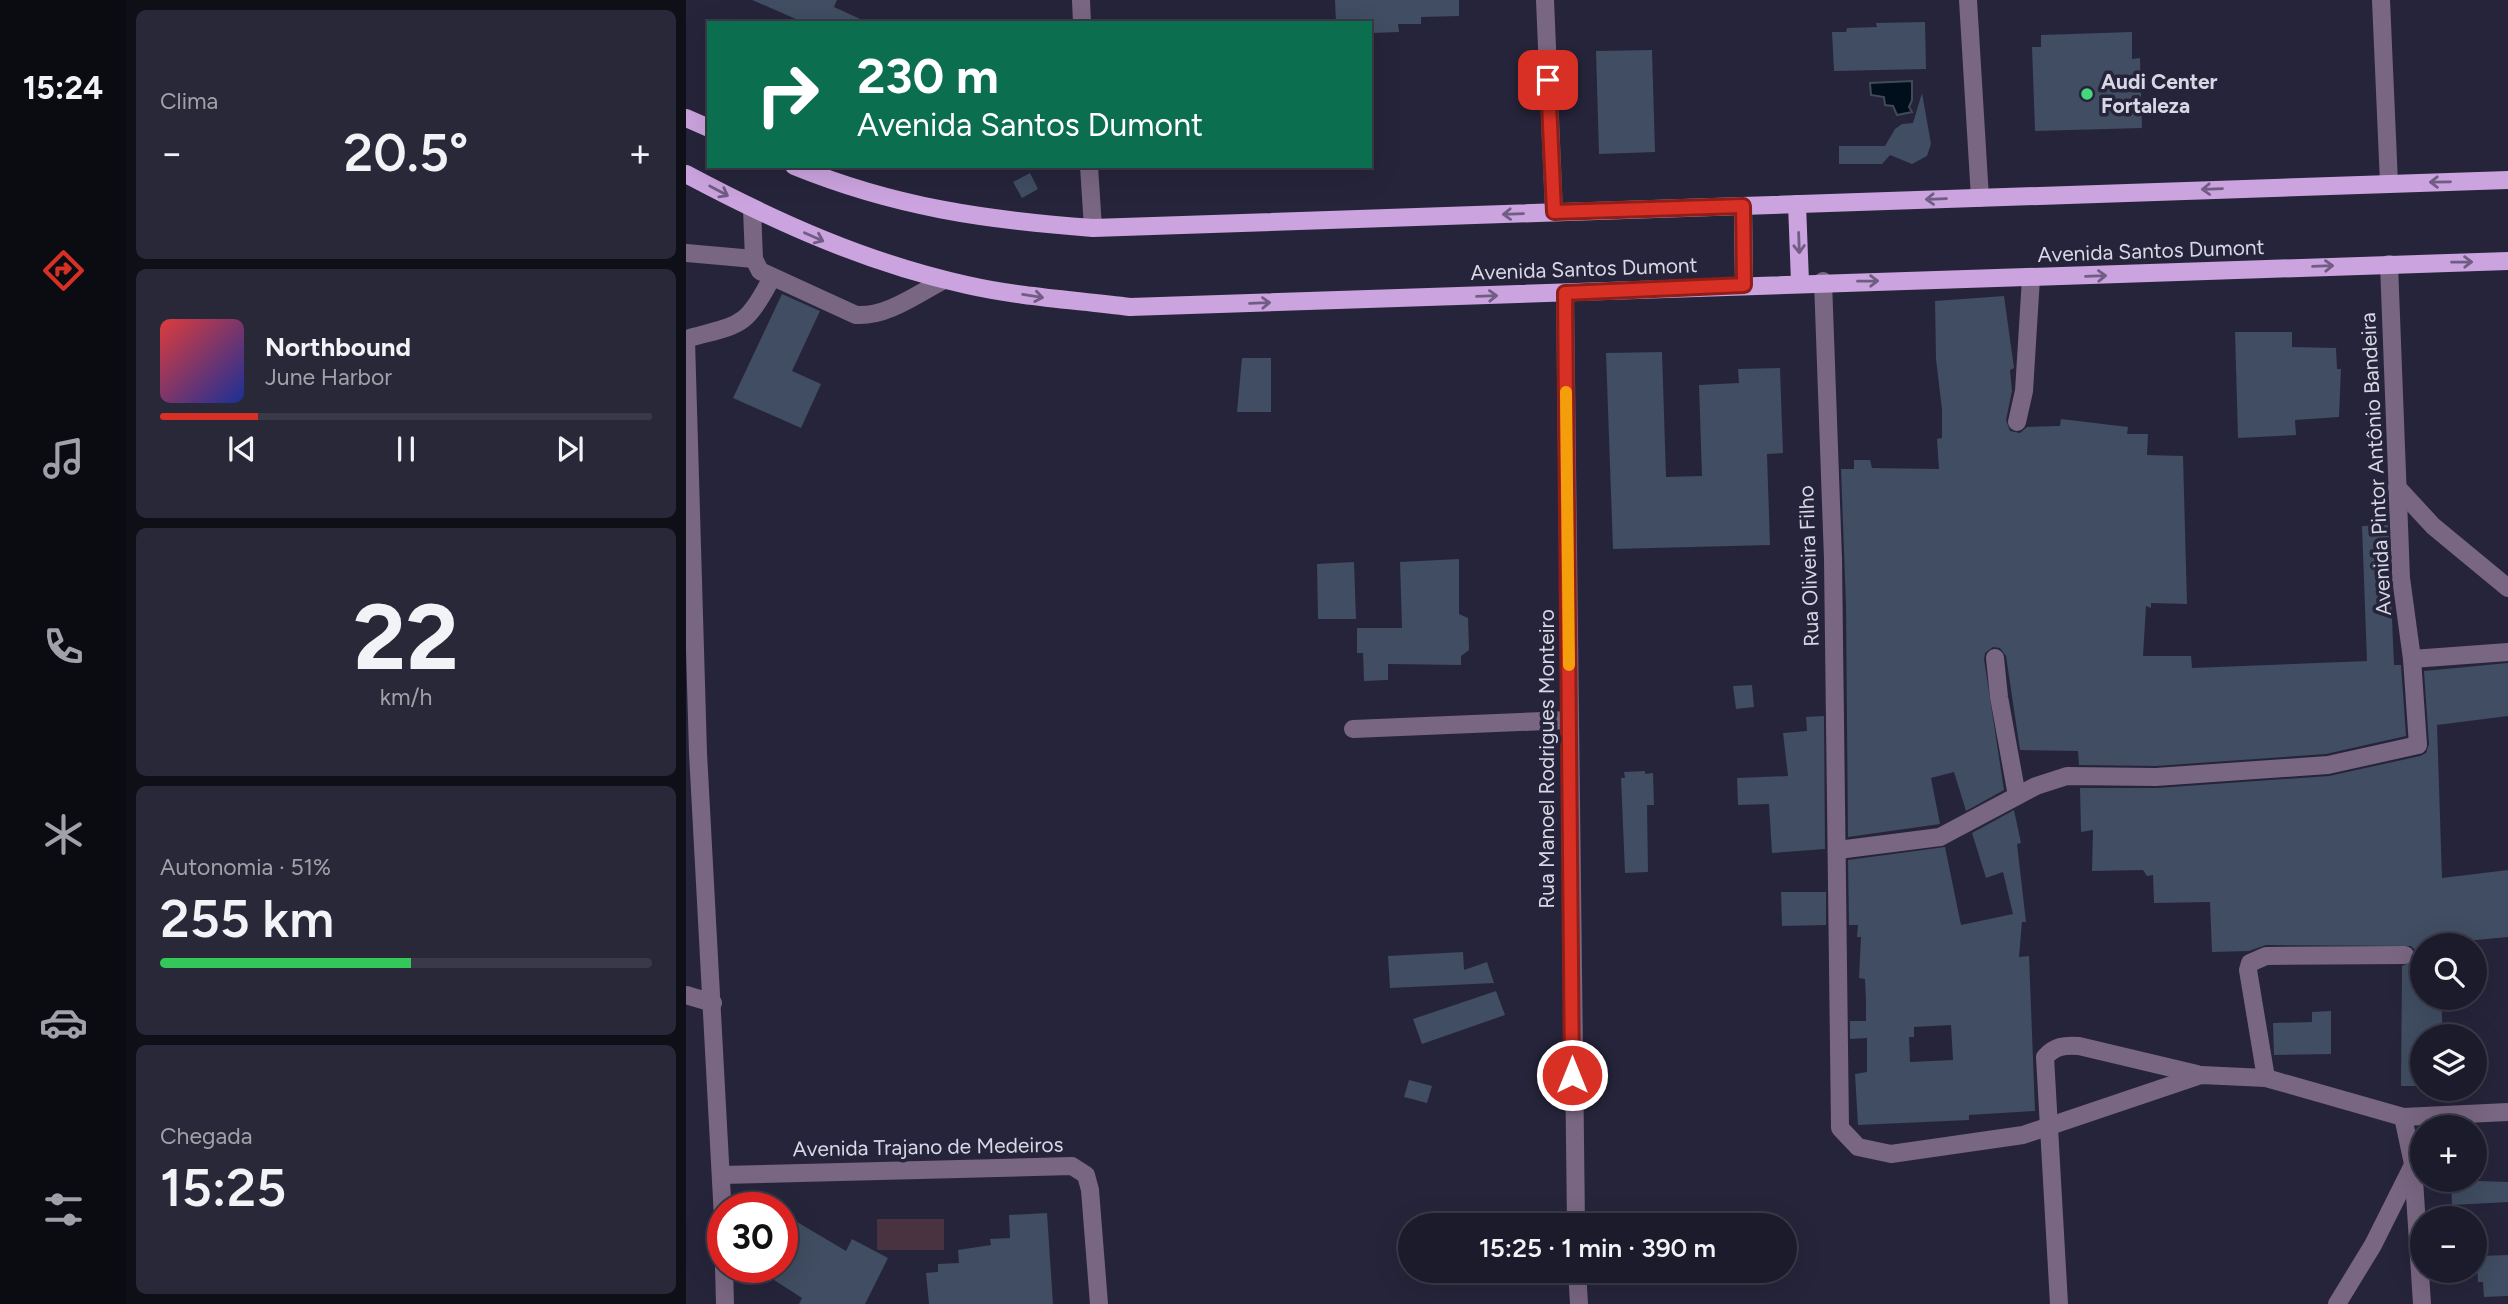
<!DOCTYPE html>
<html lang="pt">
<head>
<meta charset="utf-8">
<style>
	:root { --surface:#1c1b2c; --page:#292838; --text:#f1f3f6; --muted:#a0a1a9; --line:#3a3948; --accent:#d93025 }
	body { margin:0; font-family:Figtree,sans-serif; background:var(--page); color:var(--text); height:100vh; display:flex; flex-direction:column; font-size:26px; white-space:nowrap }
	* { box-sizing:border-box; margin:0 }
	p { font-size:23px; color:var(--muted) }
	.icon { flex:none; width:38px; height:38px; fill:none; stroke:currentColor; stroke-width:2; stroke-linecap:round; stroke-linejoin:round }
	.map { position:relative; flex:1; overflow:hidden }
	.details { display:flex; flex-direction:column; gap:10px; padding:10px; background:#0f0f18; width:560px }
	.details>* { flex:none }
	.top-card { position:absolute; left:21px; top:21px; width:665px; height:147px; border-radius:0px; box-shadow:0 7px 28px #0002,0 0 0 2px var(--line); background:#0b6e4f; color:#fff; overflow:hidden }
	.fabs { position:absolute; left:1724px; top:933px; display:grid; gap:14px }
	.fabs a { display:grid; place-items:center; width:77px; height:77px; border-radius:50%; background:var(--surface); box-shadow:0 7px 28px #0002,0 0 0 2px var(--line); font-size:35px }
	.speed { position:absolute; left:21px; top:1192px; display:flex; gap:14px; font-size:35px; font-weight:700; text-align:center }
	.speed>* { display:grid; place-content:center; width:91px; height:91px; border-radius:50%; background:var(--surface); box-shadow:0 7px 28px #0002,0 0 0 2px var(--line); line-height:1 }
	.speed .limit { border:10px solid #d22; background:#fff; color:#111 }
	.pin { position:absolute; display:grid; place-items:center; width:60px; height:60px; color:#fff; margin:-30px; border-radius:14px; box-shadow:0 4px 10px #0006 }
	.me { position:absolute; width:77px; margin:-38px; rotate:0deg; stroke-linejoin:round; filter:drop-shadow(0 0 5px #0008) }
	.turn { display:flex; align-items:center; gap:24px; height:147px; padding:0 35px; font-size:32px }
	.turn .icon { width:91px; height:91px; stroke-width:2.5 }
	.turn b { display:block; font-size:49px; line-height:60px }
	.big { font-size:52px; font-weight:600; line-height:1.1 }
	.details .card { flex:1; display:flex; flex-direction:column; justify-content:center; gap:10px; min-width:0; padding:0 24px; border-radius:10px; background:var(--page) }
	.details .dial { align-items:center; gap:0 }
	.dial b { font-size:91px; line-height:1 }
	.song { display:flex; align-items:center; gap:21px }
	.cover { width:84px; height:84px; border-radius:10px; background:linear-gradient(135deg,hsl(0 70% 55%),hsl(230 70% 35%)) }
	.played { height:7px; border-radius:4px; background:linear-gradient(90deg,var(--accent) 20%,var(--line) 20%) }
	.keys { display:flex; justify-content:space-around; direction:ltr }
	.heat { display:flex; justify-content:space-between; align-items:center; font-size:38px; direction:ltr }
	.charge { height:10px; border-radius:5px; background:linear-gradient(90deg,#34c759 51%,var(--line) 0) }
	.trip { position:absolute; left:712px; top:1213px; width:399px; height:70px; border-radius:35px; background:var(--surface); box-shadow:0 7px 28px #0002,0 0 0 2px var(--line); font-weight:600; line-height:70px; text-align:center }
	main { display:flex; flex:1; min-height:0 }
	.menu { display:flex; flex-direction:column; width:126px; justify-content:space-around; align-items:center; background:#0b0b12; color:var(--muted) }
	.menu .icon { width:49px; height:49px }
	.menu .active { color:var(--accent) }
	.menu b { font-size:32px; color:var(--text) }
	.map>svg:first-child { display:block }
</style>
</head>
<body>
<main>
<nav class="menu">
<b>15:24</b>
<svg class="icon active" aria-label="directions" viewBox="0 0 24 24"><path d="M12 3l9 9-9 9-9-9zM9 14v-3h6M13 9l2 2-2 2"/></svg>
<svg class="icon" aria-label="music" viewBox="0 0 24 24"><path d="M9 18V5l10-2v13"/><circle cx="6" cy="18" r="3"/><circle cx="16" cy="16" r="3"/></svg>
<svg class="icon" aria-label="phone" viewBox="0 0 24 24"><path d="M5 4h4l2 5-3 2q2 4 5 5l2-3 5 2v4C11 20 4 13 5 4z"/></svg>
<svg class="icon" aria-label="climate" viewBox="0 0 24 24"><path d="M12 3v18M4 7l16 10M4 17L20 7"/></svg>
<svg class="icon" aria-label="car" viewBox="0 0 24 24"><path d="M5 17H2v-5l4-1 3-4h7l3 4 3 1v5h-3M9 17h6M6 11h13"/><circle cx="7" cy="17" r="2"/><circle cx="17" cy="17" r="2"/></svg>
<svg class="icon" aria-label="filters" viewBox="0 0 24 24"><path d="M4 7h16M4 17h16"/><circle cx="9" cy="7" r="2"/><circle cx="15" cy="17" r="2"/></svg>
</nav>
<section class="details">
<div class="card"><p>Clima</p>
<div class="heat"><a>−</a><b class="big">20.5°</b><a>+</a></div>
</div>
<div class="card">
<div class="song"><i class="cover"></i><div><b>Northbound</b><p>June Harbor</p></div></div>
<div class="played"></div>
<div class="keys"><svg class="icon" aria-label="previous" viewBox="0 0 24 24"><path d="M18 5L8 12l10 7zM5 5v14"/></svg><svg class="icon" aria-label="pause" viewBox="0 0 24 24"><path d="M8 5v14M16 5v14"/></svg><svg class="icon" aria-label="next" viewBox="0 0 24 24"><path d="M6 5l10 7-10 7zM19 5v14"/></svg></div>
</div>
<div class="card dial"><b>22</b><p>km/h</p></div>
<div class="card"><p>Autonomia · 51%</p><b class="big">255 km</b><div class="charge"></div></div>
<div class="card"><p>Chegada</p><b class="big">15:25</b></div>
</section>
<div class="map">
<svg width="1822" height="1304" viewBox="0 0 1822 1304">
	<rect width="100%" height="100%" fill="#26243a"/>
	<rect fill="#493341" x="191" y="1219" width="67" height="31"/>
	<path fill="#000f1b" stroke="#404b58" stroke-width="2" d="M1226,81v19l-3,7 3,5 -15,3 -4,-9 -8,-1 -1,-8 -13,-2 -1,-12z"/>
	<g fill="#404d62" fill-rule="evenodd">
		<path d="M66,0h85l-3,7 35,16h-64z"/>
		<path d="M649,0h124v16l-38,1v7h-23l1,8 -28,1v-10h-35z"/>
		<path d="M1239,22l1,47 -92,2 -2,-39h14l1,-4 30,-1 -1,-4z"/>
		<path d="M1446,32v27l8,-1 2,70 -107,3 -3,-84h9v-12z"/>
		<path d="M966,50l3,102 -56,2 -3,-103z"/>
		<path d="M1236,93l9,51 -4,12 -15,8 -22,-9 -8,9h-43v-18h46l10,-17 7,-5 11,-1z"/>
		<path d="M344,173l8,16 -16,9 -9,-16z"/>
		<path d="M96,294l38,17 -28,60 29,13 -20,44 -68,-30z"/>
		<path d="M1318,296l10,72 -4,2 2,21 -6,29 4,11 10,2 7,-6 33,-1 1,-7 67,8 -1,7h21l-1,21 36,1 4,148 -36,-1v5l-5,-2 -3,50h48l1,12 175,-7 -5,-135 26,-1 6,140h7l5,71 -80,18 -170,12 -77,-1 -1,-14 -58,-1 -14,-94 -6,-8 -7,-1 -8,6 -1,6 20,131 -38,21 -12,-39 -23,6 9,46 -92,13 -2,-231 -5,-137h13v-9h16l2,8 67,1 -2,-30 5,-1v-28l-6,-51 -1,-58z"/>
		<path d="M1549,332h57v15l44,1 1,21h4l-2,48 -44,3 1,15 -58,3z"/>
		<path d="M976,352l4,125 36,-1 -3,-91 40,-2 -1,-14 42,-1 3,85 -16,1 3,91 -157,4 -7,-196z"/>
		<path d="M556,358h29v54h-34z"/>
		<path d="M773,559v55l9,4 1,32 -8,6v9l-73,-1v16l-24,1 -1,-28h-6v-25h45l-2,-66z"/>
		<path d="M668,562l2,57h-38l-1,-55z"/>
		<path d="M1822,663v53l-71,9 5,153 66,-8v67l-86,8v53h19l2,38h-21v50h-21l1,-120 13,-6v-10l-4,-4 -145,-1 -17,6 -37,1 -2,-50 -56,1 -1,-28 -6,1 -4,-6 -51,1 1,-41 -12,2 -1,-44h77l172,-12 91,-20 6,-3 3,-9 -5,-73z"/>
		<path d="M1066,685l2,22 -18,2 -3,-23z"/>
		<path d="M1138,716l1,133 -53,4 -3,-49 -31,1 -1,-27 51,-2 -5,-43 24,-2 -1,-14z"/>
		<path d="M959,771v3l8,-1 1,32h-7l1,67 -23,1 -4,-95h4l-1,-6z"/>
		<path d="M1328,810l7,33 -4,1 9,78h-4l-3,35 10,-1 6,155 -66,4v5l-111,5 -3,-51 12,-2v-34l-17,1v-18h16v-19l-1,-23 -6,-1 2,-41h-4l1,-12h-9l-1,-65 97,-13 16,78 52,-11 -10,-42 -17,6 -14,-45zM1265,1025l2,35 -43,2 -1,-25h5v-10z"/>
		<path d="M1095,892h45v33l-44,1z"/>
		<path d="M777,952l1,18 23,-8 7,21 -104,5 -2,-32z"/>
		<path d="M810,991l9,24 -83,29 -9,-25z"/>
		<path d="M1645,1011v43l-57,1 -1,-32 39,-1v-10z"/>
		<path d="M723,1080l23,6 -5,17 -23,-6z"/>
		<path d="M1765,1180l57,2v20l-56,3z"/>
		<path d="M361,1213l6,91h-124l-3,-31 12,-1v-8l21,-1 -1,-13 33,-5 -1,-6 20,-1 -1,-23z"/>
		<path d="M101,1216l59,35 6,-12 36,19 -23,46h-66l3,-6 -28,-18 8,-13v-48l5,3z"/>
		<path d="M1822,1255v41l-24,1 -1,-15h-5l-1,-22h5v-4z"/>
	</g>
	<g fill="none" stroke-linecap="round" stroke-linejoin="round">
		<g stroke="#796682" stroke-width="18">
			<path d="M395,0l1,23"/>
			<path d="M859,0l9,212"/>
			<path d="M1282,0l12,198"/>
			<path d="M1695,0l8,183"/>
			<path d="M403,166l4,62"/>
			<path d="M66,209l2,50 6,12 96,44c31,2 61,-21 88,-35"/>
			<path d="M0,253l68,6"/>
			<path d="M1137,281l10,278 7,569 18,19 33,7 132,-19 178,-60 65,3 137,39 105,-5"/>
			<path d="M879,293l11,932"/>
			<path d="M0,339c52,-15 59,-9 85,-60"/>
			<path d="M0,340l12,413 25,465"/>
			<path d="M1331,422l7,-31 7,-113"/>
			<path d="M1711,487l36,39 75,62"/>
			<path d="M1309,658l4,39 18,99"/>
			<path d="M1726,659l96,-7"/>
			<path d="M667,729l216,-9"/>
			<path d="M1152,850l102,-13 96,-51 31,-10 89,1 172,-12 90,-20 -6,-86 -11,-81 -12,-314"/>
			<path d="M0,995l27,8"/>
			<path d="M1580,1078l-18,-108 2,-7 16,-7 139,-1"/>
			<path d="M1717,1117l10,47 9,140"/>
			<path d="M35,1175l351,-9 14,9 4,15 9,114"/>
			<path d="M38,1267l1,37"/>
			<path d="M891,1270l2,34"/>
			<path d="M1373,1304l-14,-247c10,-11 19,-12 34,-11l118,28"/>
			<path d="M1651,1304l36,-59 39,-78"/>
		</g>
		<g stroke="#cba3de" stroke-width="18">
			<path d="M0,118l23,10"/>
			<path d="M108,166c101,41 191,54 299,62l1415,-48"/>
			<path d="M0,174c90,48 181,89 281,111 53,12 109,15 163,22l1378,-46"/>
			<path d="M1111,204l3,78"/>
			<path d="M1057,206l1,79"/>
		</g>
	</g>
	<defs><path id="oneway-shaft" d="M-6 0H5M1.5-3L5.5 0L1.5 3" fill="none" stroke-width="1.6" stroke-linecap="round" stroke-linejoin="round" transform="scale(1.75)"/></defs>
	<g stroke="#705d84">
		<use href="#oneway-shaft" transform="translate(1754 182) rotate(179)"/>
		<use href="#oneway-shaft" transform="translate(1526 189) rotate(178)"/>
		<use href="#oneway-shaft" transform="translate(33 191) rotate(28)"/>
		<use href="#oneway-shaft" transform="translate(1250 199) rotate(178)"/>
		<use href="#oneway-shaft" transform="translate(827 214) rotate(178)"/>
		<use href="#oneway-shaft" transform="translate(128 237) rotate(24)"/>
		<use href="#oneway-shaft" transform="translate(1113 243) rotate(88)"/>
		<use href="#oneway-shaft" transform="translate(1776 262) rotate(-1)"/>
		<use href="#oneway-shaft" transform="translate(1637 266) rotate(-2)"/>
		<use href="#oneway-shaft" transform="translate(1410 276) rotate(-2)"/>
		<use href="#oneway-shaft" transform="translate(1182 281) rotate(-1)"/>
		<use href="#oneway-shaft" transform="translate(347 296) rotate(9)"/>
		<use href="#oneway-shaft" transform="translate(801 296) rotate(-2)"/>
		<use href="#oneway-shaft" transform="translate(574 303) rotate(-2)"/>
	</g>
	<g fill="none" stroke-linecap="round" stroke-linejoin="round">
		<g stroke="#8d1f18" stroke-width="18">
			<path id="route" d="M862,80l6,132 189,-6 1,79 -179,8 7,782"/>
		</g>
		<use href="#route" stroke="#d93025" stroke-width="12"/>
		<path stroke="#f59e0b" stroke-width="12" d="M880,392l3,273"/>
	</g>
	<circle fill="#45d77a" stroke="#26243a" stroke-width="2.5" cx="1401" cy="94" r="7"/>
	<g text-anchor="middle" stroke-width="7" stroke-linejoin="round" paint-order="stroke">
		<g font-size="21" font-weight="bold" fill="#d7d7e5" stroke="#26243a" text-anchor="start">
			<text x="1415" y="89">Audi Center<tspan x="1415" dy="24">Fortaleza</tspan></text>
		</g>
		<g font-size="21" fill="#d7d7e5" stroke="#26243a">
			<text transform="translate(1465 251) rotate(-2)" y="7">Avenida Santos Dumont</text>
			<text transform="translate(898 269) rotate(-2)" y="7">Avenida Santos Dumont</text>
			<text transform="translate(1690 464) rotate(-93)" y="7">Avenida Pintor Antônio Bandeira</text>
			<text transform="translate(1123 566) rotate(-92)" y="7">Rua Oliveira Filho</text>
			<text transform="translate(861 759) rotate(-90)" y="7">Rua Manoel Rodrigues Monteiro</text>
			<text transform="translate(242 1147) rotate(-1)" y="7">Avenida Trajano de Medeiros</text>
		</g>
	</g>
</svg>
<div class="fabs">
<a><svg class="icon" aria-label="search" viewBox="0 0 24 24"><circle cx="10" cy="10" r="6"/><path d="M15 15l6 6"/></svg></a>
<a><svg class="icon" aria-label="layers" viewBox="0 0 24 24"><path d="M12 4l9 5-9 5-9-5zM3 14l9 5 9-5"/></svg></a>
<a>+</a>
<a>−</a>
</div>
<div class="speed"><div class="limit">30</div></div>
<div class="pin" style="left:862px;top:80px;background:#d93025"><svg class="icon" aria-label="arrive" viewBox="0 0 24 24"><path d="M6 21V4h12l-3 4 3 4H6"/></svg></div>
<svg class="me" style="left:886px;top:1075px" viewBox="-20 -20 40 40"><circle r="17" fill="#d93025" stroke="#fff" stroke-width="3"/><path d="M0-11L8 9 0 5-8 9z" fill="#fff"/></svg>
<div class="trip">15:25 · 1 min · 390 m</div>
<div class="top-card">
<div class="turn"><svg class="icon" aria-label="right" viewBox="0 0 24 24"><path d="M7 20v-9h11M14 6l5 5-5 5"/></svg><div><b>230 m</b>Avenida Santos Dumont</div></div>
</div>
</div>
</main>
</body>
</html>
